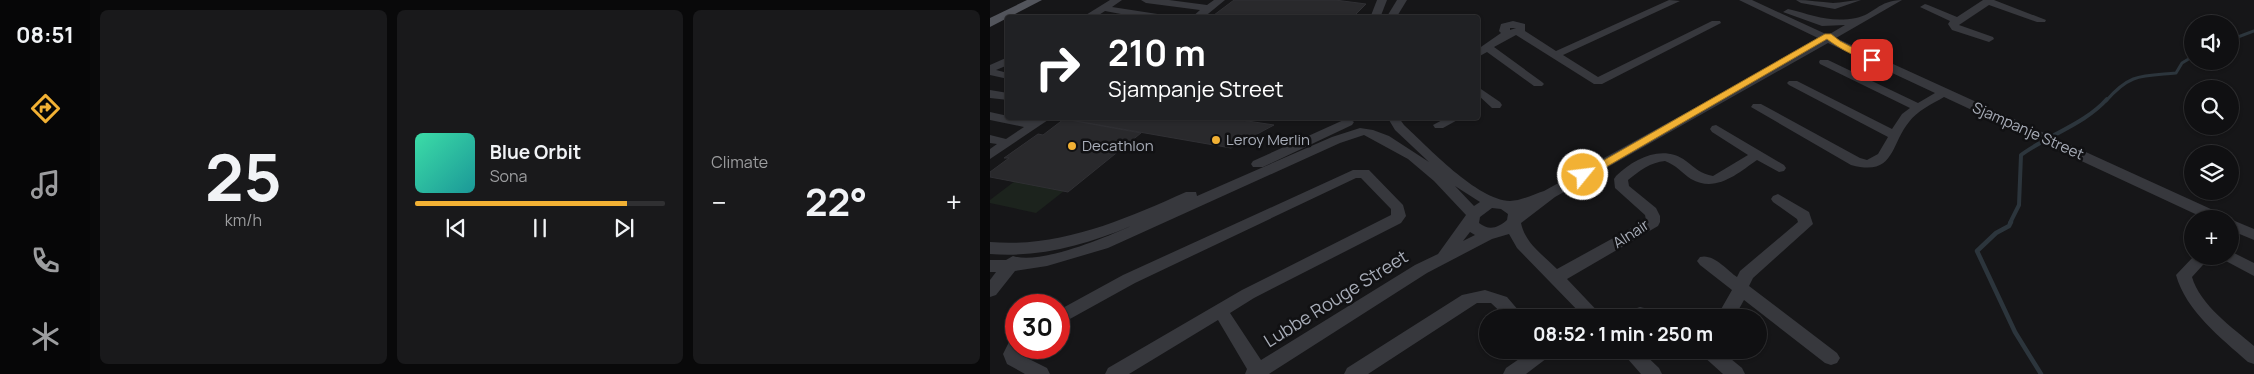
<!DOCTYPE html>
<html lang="en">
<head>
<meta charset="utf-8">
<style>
	:root { --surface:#101012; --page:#19191b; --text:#f1f3f6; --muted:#9c9d9f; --line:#303032; --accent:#f2b134 }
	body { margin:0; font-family:Manrope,sans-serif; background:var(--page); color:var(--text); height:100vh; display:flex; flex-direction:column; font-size:19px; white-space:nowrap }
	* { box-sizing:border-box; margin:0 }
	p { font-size:16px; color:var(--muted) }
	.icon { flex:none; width:28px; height:28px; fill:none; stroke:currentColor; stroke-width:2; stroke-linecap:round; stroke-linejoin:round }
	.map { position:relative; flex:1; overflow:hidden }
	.side { display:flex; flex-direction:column; gap:10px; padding:10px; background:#09090a; width:900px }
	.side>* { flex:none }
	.hud { position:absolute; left:15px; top:15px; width:475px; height:105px; border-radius:5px; box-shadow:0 1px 4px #0004,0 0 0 1px var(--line); background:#202124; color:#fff; overflow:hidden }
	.tools { position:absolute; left:1194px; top:15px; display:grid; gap:10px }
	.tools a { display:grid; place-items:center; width:55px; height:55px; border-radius:50%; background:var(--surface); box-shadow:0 1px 4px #0004,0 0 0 1px var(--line); font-size:25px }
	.speed { position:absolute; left:15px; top:294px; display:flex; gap:10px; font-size:25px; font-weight:700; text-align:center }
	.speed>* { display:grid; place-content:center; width:65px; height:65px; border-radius:50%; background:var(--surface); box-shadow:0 1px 4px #0004,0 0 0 1px var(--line); line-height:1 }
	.speed .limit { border:8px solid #d22; background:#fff; color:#111 }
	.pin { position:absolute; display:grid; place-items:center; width:42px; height:42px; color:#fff; margin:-21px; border-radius:10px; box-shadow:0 2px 8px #0006 }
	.me { position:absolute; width:55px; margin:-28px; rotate:61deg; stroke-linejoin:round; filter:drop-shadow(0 0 4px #0008) }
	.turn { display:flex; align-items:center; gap:18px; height:105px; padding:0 20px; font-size:22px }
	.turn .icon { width:65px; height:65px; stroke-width:2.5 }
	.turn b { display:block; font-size:35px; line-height:42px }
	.big { font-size:38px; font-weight:700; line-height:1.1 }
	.side .widget { flex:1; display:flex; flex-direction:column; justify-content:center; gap:8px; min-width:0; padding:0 18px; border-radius:8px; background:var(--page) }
	.side .dial { align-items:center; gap:0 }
	.dial b { font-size:65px; line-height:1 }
	.song { display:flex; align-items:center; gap:15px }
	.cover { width:60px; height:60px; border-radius:8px; background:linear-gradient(135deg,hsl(160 70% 55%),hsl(180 70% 35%)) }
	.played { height:5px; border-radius:2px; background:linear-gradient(90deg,var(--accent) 85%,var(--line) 85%) }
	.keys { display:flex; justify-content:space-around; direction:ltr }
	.heat { display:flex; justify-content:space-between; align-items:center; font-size:28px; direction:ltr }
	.side .tiles { flex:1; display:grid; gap:10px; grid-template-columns:repeat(3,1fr) }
	.trip { position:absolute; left:489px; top:309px; width:288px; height:50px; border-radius:25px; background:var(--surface); box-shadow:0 1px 4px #0004,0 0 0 1px var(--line); font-weight:700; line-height:50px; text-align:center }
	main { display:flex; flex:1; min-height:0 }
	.menu { display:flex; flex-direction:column; width:90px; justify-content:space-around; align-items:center; background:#060607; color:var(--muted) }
	.menu .icon { width:35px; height:35px }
	.menu .selected { color:var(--accent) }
	.menu b { font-size:22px; color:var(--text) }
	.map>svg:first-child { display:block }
</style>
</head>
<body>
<main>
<nav class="menu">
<b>08:51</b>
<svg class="icon selected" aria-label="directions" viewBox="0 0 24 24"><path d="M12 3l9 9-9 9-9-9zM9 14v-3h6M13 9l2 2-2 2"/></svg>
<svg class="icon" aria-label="music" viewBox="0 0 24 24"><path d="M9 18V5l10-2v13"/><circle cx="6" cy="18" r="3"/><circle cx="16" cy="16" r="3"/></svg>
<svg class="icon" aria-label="phone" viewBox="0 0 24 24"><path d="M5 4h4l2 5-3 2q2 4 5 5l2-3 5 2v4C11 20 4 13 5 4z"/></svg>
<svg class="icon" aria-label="climate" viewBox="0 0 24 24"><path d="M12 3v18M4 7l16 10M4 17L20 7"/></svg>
</nav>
<section class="side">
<div class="tiles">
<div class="widget dial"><b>25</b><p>km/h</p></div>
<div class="widget">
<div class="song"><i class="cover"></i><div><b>Blue Orbit</b><p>Sona</p></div></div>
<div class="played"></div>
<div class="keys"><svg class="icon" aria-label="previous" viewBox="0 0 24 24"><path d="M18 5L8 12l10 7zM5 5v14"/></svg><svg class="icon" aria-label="pause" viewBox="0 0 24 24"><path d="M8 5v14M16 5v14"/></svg><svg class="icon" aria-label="next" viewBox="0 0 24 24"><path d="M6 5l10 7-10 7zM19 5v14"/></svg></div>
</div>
<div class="widget"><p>Climate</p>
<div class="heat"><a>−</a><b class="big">22°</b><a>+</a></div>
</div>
</div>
</section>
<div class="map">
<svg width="1264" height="374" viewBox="0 0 1264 374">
	<rect width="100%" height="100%" fill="#161618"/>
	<path fill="#1c231d" d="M25,181l49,10 -28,22 -46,-10v-3z"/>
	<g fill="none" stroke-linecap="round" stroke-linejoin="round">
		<g stroke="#2c353c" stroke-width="3">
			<path d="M1240,40l24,-9"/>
			<path d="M1116,101c24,-28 36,-25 70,-28l6,-10 10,-6"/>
		</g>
		<path stroke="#2c353c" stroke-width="4" d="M1020,223l9,-18 2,-50c27,-20 64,-31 86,-56"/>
		<path stroke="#2c353c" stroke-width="4.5" d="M1021,222l-2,4 -13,7 -19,18 38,81 26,42"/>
	</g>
	<g fill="#29292c" stroke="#303034">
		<path d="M244,0h101l31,4 -14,14h-142z"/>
		<path d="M69,118h184l-2,2 33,5 -43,23z"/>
		<path d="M74,119l77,14 -73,59 -78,-15v-5l19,-14h-5l34,-24 5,1z"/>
	</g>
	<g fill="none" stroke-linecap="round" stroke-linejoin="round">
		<g fill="#37383d" fill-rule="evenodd">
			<path d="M120,0h12l-10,7 52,8 5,3h-27l-37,-7 -11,7h-13z"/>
			<path d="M151,0h28l38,5 7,-5h11l-22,18h-12l9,-8 -54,-7z"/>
			<path d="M387,0h10l-7,18h-10z"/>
			<path d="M407,0h10l-11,18h-10z"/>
			<path d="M679,0l11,1 -117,54 35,22 114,-56h8l1,2 -119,61h-8l-78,-49 -22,12 48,35 2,2 -2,2h-8l-47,-34 -9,5v-8l23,-16 -2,-2 2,-7 12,-3 12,3v7l31,20zM520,28h6l-6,2z"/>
			<path d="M749,0h13l76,35 17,-10 -23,1 -39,-14 5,-3c25,6 41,14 68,9 17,-3 23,-18 46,-18l-66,38 388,177 2,4h-20l-262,-122c-12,7 -27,14 -35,25 -19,23 -14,55 -58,43l-100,-58 2,-3h8l99,54 7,2 11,-6 10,-17 -99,-52 -2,-2 2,-2h8l95,48 10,-15 8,-6 -90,-44 -1,-2 1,-2h8l90,43 17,-10 -107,-50 -273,154 -34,26c4,20 22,32 36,46l89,-49 -1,-5 -30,-27 -1,-9 2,-3c19,-18 47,-32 70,-15 9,7 15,13 27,15l35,-21 -36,-23 -2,-3 2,-3 4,-1 68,40 2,3 -2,3 -5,1 -22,-12c-20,14 -41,33 -66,19 -9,-6 -15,-14 -26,-18 -14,1 -26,10 -37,19l1,6 27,22 4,8v6l-2,4 -91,53 37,39h-19l-68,-70 -8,-14 -17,5 -65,34 -158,101h-24l2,-5 -29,-49 -89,54h-24l3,-6 134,-78 149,-75v-6l-30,-31h-5l-221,105 -76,42v-15l64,-35 230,-105h16l34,35 3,11 -5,7 -147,75 -24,15 31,47 154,-95 23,-11 28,-39 -32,-34 -26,-22 -44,-24 -24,8 -232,105 -61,18 -32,5 -19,24 -6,2v-17l6,-8h-6v-12h16l7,-4c27,9 91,-18 118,-30 -45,19 -92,32 -141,28v-12c70,6 133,-22 196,-50h10l1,4 135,-59 28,-9 13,2 16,6 40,26 -34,-32 -6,-10 2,-2h8l5,7c24,22 73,75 106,76 11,0 24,-7 34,-10l276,-152zM465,186l25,16 -6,4zM502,208l9,1 7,5 -1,6c-9,8 -18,11 -28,3l1,-6zM480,232l5,3 -12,6z"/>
			<path d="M806,0c13,0 24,2 37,3 8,0 19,-3 28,-3l-26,9 -34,-6z"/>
			<path d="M993,0h11l52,20 -1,2h-8l-48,-17 -30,20 34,12 1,2 -5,3 -37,-12 -4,-6 2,-3 -30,-14 5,-3 3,1 29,12z"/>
			<path d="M18,57v8l-12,5 12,3v6l-18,-4v-10z"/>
			<path d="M488,87l22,15 2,3 -2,3h-8l-14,-13z"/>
			<path d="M0,90l18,3v7l-18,-2z"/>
			<path d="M0,112l18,4v2l25,3 5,-3h13l-61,41v-10l7,-5 -7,-1v-8l16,4 18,-12 -34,-7z"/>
			<path d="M358,118l6,4 -2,3 -89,42h-10l-2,-3 2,-3z"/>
			<path d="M456,118h15l-18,10h-8l-2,-3z"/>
			<path d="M788,194l31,18 4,12 -60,54 -4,8 88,67 3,5 -3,5 -6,2 -6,-2 -81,-63 -10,18h-18l16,-28 -32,-25 -3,-4 3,-4c13,-4 27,13 37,20l3,-6 58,-49 -1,-3 -24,-17 -2,-3 2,-3z"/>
			<path d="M1240,219l24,10v11l-24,-10z"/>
			<path d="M1240,251l24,12v13l-30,-16 -2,-4h8z"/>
			<path d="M1204,256h17l-19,21c8,28 41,51 62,69v18l-6,-2c-27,-24 -62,-51 -72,-87z"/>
			<path d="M495,290l22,7 18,21h-18l-16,-15h-14l-109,71h-24l3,-6 115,-73z"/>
			<path d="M650,307l24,6 2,5h-46l2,-5z"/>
			<path d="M26,338v10h8l-3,7 26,13 3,6h-25l-18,-10 -4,-10 7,-14z"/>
			<path d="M542,350h22l-3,5 -25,19h-23l3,-6z"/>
			<path d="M630,350h20l19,18 3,6h-21z"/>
			<path d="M709,350h21l22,18 3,6h-22l-21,-19z"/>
		</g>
		<path fill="#53555c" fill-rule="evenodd" d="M37,0h15l-52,27v-9z"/>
	</g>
	<path fill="#f2b134" stroke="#9d7322" d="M835,34h6l9,7 36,19c-8,5 -41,-14 -49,-21l-240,139h-8l-1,-3z"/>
	<g fill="#f2b134" stroke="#111113" stroke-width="2">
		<circle cx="226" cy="140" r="5"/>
		<circle cx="82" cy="146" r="5"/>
	</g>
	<g text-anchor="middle" stroke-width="5" stroke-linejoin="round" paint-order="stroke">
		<g font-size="15" fill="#a8adb8" stroke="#111113">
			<text transform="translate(1038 131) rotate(24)" y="5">Sjampanje Street</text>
			<text transform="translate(641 234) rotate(-33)" y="5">Alnair</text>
		</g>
		<g font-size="15" fill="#a8adb8" stroke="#111113" text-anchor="start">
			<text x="236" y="145">Leroy Merlin</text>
			<text x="92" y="151">Decathlon</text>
		</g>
		<g font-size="18" fill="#a8adb8" stroke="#111113">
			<text transform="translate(346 299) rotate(-32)" y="6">Lubbe Rouge Street</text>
		</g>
	</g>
</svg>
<div class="tools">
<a><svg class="icon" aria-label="sound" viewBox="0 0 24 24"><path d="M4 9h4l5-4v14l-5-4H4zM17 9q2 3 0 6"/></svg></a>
<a><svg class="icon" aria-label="search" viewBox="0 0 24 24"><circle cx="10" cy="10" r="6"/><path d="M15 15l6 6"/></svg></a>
<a><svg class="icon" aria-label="layers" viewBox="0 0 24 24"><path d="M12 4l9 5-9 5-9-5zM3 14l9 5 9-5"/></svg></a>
<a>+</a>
</div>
<div class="speed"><div class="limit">30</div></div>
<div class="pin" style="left:882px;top:60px;background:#d93025"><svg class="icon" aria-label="arrive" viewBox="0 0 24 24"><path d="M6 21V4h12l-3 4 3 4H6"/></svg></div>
<svg class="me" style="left:593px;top:175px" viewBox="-20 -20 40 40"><circle r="17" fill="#f2b134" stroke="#fff" stroke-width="3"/><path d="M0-11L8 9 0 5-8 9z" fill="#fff"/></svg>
<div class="trip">08:52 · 1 min · 250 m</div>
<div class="hud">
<div class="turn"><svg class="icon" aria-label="right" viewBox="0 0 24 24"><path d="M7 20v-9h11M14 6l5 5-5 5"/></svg><div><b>210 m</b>Sjampanje Street</div></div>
</div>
</div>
</main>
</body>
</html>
